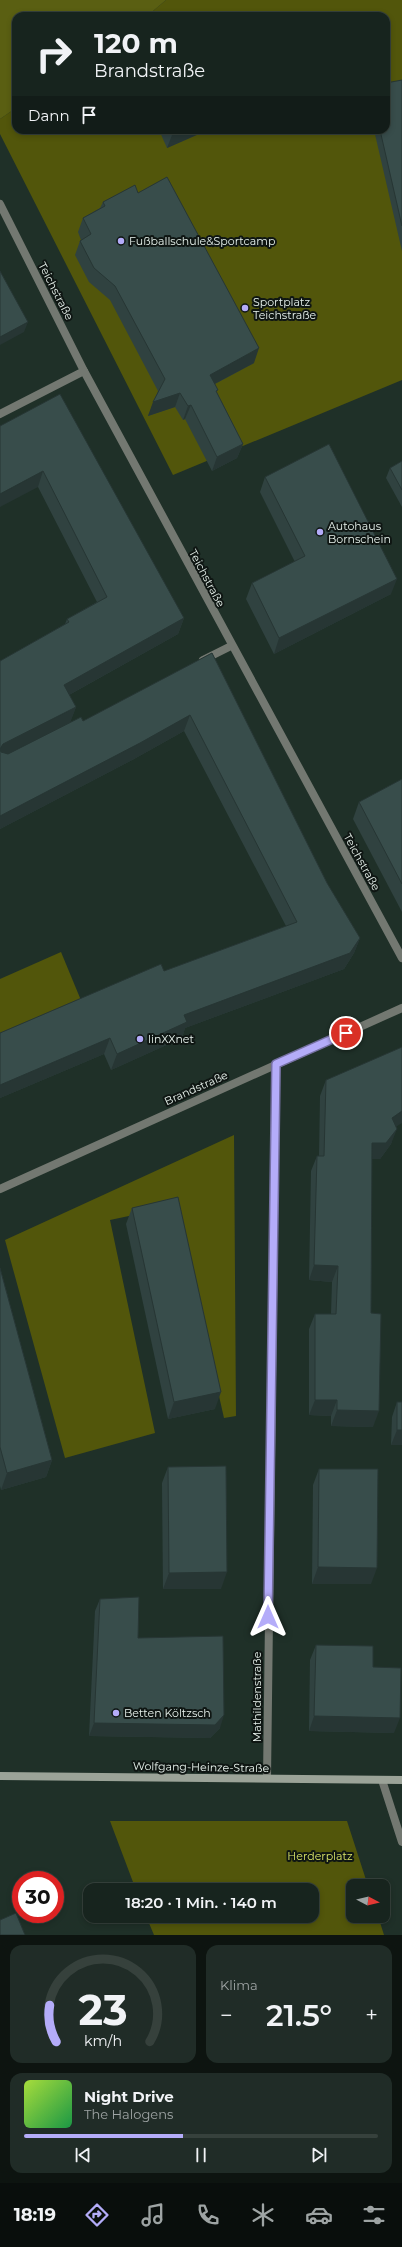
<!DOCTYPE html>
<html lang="de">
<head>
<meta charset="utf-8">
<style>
	:root { --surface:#17241e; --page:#202c27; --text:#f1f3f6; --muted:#9ea4a4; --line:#36413c; --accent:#b4acf9 }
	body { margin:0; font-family:Montserrat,sans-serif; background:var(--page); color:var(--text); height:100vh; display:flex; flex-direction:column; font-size:15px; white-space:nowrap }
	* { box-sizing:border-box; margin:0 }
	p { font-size:13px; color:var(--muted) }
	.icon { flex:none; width:22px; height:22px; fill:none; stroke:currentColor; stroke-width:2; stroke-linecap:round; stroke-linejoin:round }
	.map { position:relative; height:1935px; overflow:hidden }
	.panel { display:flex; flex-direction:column; gap:10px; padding:10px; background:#0d1410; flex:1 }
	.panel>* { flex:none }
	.hud { position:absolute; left:12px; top:12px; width:378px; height:122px; border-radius:12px; box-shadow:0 2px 6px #0003,0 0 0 1px var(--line); background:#17241e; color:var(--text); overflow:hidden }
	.needle { width:26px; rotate:97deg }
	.tools { position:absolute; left:346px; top:1879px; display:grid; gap:8px }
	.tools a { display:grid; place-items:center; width:44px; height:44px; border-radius:8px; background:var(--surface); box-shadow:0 2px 6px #0003,0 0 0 1px var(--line); font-size:20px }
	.speed { position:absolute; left:12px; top:1871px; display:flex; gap:8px; font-size:20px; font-weight:700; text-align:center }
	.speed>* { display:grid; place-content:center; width:52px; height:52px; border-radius:50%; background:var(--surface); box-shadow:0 2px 6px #0003,0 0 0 1px var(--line); line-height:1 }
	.speed .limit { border:6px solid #d22; background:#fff; color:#111 }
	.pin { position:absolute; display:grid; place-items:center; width:34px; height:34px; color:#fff; margin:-17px; border:2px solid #fff; border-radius:50%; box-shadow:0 1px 4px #0007 }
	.me { position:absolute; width:44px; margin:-22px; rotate:0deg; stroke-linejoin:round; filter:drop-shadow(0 0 3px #0008) }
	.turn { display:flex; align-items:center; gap:14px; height:84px; padding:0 16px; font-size:18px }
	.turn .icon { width:52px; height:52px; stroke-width:2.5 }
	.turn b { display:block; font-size:28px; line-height:34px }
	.then { display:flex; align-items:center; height:38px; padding:0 16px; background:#0003; gap:8px; font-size:15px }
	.big { font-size:30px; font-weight:600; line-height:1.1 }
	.panel .card { flex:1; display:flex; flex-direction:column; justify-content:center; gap:6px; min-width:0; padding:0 14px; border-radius:12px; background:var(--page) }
	.panel .dial { align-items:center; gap:0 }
	.dial svg { height:104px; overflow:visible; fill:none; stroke:var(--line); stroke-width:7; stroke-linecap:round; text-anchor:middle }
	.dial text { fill:var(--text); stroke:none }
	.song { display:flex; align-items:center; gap:12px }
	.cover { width:48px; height:48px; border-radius:6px; background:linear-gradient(135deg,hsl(80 70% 55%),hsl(140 70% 35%)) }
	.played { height:4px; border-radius:2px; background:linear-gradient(90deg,var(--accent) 45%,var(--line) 45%) }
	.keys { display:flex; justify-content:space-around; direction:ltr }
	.heat { display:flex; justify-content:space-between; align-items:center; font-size:22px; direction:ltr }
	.panel .tiles { flex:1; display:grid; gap:10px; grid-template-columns:1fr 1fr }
	.card:last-child { grid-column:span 2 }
	.trip { position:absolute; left:83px; top:1883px; width:236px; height:40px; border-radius:12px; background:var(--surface); box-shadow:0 2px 6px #0003,0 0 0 1px var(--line); font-weight:600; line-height:40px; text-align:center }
	.menu { display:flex; height:64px; justify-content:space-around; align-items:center; background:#090e0c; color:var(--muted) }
	.menu .icon { width:28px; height:28px }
	.menu .active { color:var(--accent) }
	.menu b { font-size:18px; color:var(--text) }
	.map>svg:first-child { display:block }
</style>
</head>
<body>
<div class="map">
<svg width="402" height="1935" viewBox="0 0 402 1935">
	<rect width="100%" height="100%" fill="#1f3028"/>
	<g fill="#52560b">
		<path d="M166,0h236v380l-229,95 -173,-341v-15l16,-11v22h370v-114h-239z"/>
		<path d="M61,952l24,58 -85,36v-67z"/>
		<path d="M234,1135l2,281 -12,2 -48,-212 -66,14 45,213 -90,25 -60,-218z"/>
		<path d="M110,1821h237l21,65h-15v30h25l6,19h-230l-8,-19h166v-26h-176z"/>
	</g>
	<path fill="#5a5f12" d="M0,0h166l-19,16h-131v92l-16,11z"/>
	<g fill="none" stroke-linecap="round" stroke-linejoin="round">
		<path stroke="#737871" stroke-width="8" d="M0,414l84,-43"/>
		<g stroke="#737871" stroke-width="8">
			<path d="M0,204l84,167 318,587"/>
			<path d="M203,660l28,-14"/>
			<path d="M267,1778l9,-714"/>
			<path d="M382,1780l20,62"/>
		</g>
		<path stroke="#737871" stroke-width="8" d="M0,1189l402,-181"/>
		<path stroke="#9ba398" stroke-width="8" d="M0,1776l402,4"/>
	</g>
	<g fill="#304240">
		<path d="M402,80v171l-28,-121h12z"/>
		<path d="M159,130h49l-41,18z"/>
		<path d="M138,193l116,170 -39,21 2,9 26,51 -6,14 -25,13 -27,-52 -2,1 -8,-13 -27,9 10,-25 -48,-91 -21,-18 -14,-27 5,-14 1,-1 -3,-8 5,-14 17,-10 3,-6z"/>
		<path d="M0,426l184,192 -6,16 -109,61 7,12 -6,15 13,-1 129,-68 115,230 33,55 -6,15 -10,16 -159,59 -3,10 -71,32 -7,-16 -104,44v-65l286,-107 -102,-195 -50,28 -134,70v-168l65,-37 2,-5 30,-17 -59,-115z"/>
		<path d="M402,461v46l-16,-29 4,-10z"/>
		<path d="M265,477l126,117 -117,60 -28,-55 6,-16 43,-21 -35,-70z"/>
		<path d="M402,779v133l-49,-93 6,-17z"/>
		<path d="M326,1080l70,47 -5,17 -11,15h-8l-1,154 2,114 -42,-1v-10l-22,-1v-86l6,-15h16l1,-32 -23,-2 2,-109 6,-15h2l1,-60z"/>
		<path d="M132,1208l83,201 -47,10 -42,-195z"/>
		<path d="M0,1268l52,192 -6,17 -45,13 -1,-4z"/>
		<path d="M397,1402l5,43h-11l1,-28z"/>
		<path d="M168,1467l53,122h-58l-1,-106z"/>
		<path d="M319,1469l52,115h-59l1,-99z"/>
		<path d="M100,1599l38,39 82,90 -10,10 -121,-2 6,-125z"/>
		<path d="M316,1645l57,22 21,66 -85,-2 1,-71z"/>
	</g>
	<g fill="#273634">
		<path d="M182,130h26l-41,18 5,-13z"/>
		<path d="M28,322l-4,10 -24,13v-8z"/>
		<path d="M259,348l-5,15 -49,26 5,-14z"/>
		<path d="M180,393l-5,14 -27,9 5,-14z"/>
		<path d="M191,405l-6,14 -2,1 5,-14z"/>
		<path d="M243,444l-6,14 -25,13 5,-14z"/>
		<path d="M43,471l-5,16 -38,20v-13z"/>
		<path d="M397,579l-6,15 -117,60 5,-16z"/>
		<path d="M184,618l-6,16 -120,67 6,-16z"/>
		<path d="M76,707l-6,16 -70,36v-10l3,-5z"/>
		<path d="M190,715l-6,16 -50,28 -134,70v-13z"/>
		<path d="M360,938l-6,15 -10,16 -159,59 -3,10 -71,32 6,-16 67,-39z"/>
		<path d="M110,1038l-6,16 -104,44v-13z"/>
		<path d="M402,1111v12l-16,10 6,-15z"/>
		<path d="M397,1129l-6,15 -11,15h-14l6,-16z"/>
		<path d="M314,1265l24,1 -6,16 -23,-2z"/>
		<path d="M221,1392l-6,17 -47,10 6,-17z"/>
		<path d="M315,1400h22l-6,16 -22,-1z"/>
		<path d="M337,1410l42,1 -6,16 -42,-1z"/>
		<path d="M397,1430h5v15h-11z"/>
		<path d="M52,1460l-6,17 -45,13 6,-17z"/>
		<path d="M318,1567l59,1 -6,16h-59z"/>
		<path d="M227,1572l-6,17h-58l6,-16z"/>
		<path d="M224,1715l-4,13 -10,10 -121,-2 5,-13z"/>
		<path d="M314,1716l86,2 -6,15 -85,-2z"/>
	</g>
	<g fill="#384d4b" stroke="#273634">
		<path d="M402,80v146l-22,-96h6v-47z"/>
		<path d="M170,130h12l-10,5z"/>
		<path d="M167,177l92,171 -49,27 8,15 -2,1 27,53 -26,13 -26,-52 -3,1 -8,-13 -27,9 12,-23 -50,-93 -21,-18 -14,-27 11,-7 -8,-16 22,-12 -2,-4 32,-17 3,8z"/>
		<path d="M0,271l28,51 -28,15z"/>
		<path d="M60,394l124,224 -120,67 12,22 -73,37 -3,5 1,3 7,2 73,-37 2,4 129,-68 115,230 33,55 -10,15 -166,62 3,7 -70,32 -7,-16 -110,47v-52l161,-69 3,7 133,-49 -107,-207 -50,28 -140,73v-155l69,-39 -2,-3 40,-22 -64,-126 -43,23v-68z"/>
		<path d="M329,444l68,135 -118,59 -27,-55 53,-27 -40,-79z"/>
		<path d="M402,461v29l-12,-22z"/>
		<path d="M402,779v105l-43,-82z"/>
		<path d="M402,1047v64l-10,7 5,11 -11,14h-14l-1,170 10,1 -2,97 -42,-1v-10h-22v-86h21l2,-48 -24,-1 3,-109h7l2,-76z"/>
		<path d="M178,1197l43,195 -47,10 -42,-194z"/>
		<path d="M0,1268l52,192 -45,13 -7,-26z"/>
		<rect x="397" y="1402" width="5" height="28"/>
		<path d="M226,1466l1,106 -58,1 -1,-106z"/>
		<path d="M319,1469h59l-1,99 -59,-1z"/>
		<path d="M139,1597l-1,41 85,-2 1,79 -9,10 -121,-2 6,-124z"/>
		<path d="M316,1645l57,1v21l28,1 -1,50 -86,-2z"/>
		<path d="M16,1913l9,22h-25v-15z"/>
	</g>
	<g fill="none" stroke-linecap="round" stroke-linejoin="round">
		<g stroke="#7570a2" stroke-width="10">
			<path id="route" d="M268,1617l8,-553 70,-31"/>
		</g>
		<use href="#route" stroke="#b4acf9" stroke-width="7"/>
	</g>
	<g fill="#b4acf9" stroke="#0f1613" stroke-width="1.5">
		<circle cx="121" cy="241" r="4"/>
		<circle cx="245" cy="308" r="4"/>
		<circle cx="320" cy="532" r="4"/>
		<circle cx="140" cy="1039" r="4"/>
		<circle cx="116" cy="1713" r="4"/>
	</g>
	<g text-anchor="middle" stroke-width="4" stroke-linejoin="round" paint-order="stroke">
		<g font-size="11" fill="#e8f3ed" stroke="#0f1613" text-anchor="start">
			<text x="129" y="245">Fußballschule&amp;Sportcamp</text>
			<text x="253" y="306">Sportplatz<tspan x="253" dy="13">Teichstraße</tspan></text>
			<text x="328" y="530">Autohaus<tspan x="328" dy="13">Bornschein</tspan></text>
			<text x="148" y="1043">linXXnet</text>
			<text x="124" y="1717">Betten Költzsch</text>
		</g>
		<g font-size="11" fill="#e8f3ed" stroke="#0f1613">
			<text transform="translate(56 291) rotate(63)" y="4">Teichstraße</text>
			<text transform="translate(207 578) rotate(62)" y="4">Teichstraße</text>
			<text transform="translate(362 862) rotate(61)" y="4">Teichstraße</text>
			<text transform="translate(196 1088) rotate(-24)" y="4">Brandstraße</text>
			<text transform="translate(257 1697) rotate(-90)" y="4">Mathildenstraße</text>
			<text transform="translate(201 1767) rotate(1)" y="4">Wolfgang-Heinze-Straße</text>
		</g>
		<g font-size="11" fill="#dbe668" stroke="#0f1613">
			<text x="320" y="1860">Herderplatz</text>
		</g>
	</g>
</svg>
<div class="tools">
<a><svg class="needle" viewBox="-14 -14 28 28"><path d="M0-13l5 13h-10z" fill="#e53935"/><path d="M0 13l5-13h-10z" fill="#9ea4a4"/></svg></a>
</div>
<div class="speed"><div class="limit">30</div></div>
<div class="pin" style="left:346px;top:1033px;background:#d93025"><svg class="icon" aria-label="arrive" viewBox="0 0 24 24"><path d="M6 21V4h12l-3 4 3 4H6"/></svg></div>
<svg class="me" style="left:268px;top:1617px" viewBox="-20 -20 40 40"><path d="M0-17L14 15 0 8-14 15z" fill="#b4acf9" stroke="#fff" stroke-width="4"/></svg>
<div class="trip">18:20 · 1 Min. · 140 m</div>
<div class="hud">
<div class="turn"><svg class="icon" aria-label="right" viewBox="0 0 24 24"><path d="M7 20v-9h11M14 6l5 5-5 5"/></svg><div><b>120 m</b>Brandstraße</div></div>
<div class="then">Dann<svg class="icon" aria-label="arrive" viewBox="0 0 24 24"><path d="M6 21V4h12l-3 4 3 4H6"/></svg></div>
</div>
</div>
<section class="panel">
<div class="tiles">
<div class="card dial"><svg viewBox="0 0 100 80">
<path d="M14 69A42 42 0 1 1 86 69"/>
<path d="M14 69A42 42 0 0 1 9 41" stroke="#b4acf9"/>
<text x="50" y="56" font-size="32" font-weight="700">23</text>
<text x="50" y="72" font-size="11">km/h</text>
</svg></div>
<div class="card"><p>Klima</p>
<div class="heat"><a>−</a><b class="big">21.5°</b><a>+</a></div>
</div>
<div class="card">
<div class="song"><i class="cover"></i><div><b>Night Drive</b><p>The Halogens</p></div></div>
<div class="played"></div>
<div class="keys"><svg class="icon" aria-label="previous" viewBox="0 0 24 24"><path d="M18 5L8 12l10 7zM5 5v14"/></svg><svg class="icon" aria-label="pause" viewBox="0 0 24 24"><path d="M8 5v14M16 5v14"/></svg><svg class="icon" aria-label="next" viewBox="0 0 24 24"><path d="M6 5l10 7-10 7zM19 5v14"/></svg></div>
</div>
</div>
</section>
<nav class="menu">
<b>18:19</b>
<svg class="icon active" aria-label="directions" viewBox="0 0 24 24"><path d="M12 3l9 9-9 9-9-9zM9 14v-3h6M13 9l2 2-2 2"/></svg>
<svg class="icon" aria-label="music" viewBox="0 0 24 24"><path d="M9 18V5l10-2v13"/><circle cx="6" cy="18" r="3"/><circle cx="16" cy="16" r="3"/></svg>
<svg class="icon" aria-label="phone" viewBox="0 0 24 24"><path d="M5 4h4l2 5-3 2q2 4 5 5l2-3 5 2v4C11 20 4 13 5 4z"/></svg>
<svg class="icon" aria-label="climate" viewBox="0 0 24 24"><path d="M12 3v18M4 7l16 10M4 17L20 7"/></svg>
<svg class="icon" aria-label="car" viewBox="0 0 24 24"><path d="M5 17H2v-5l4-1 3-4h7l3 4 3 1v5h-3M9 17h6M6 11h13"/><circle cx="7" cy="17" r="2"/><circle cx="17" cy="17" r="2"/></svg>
<svg class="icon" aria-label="filters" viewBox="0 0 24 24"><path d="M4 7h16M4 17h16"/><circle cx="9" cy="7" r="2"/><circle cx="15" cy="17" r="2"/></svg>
</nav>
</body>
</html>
